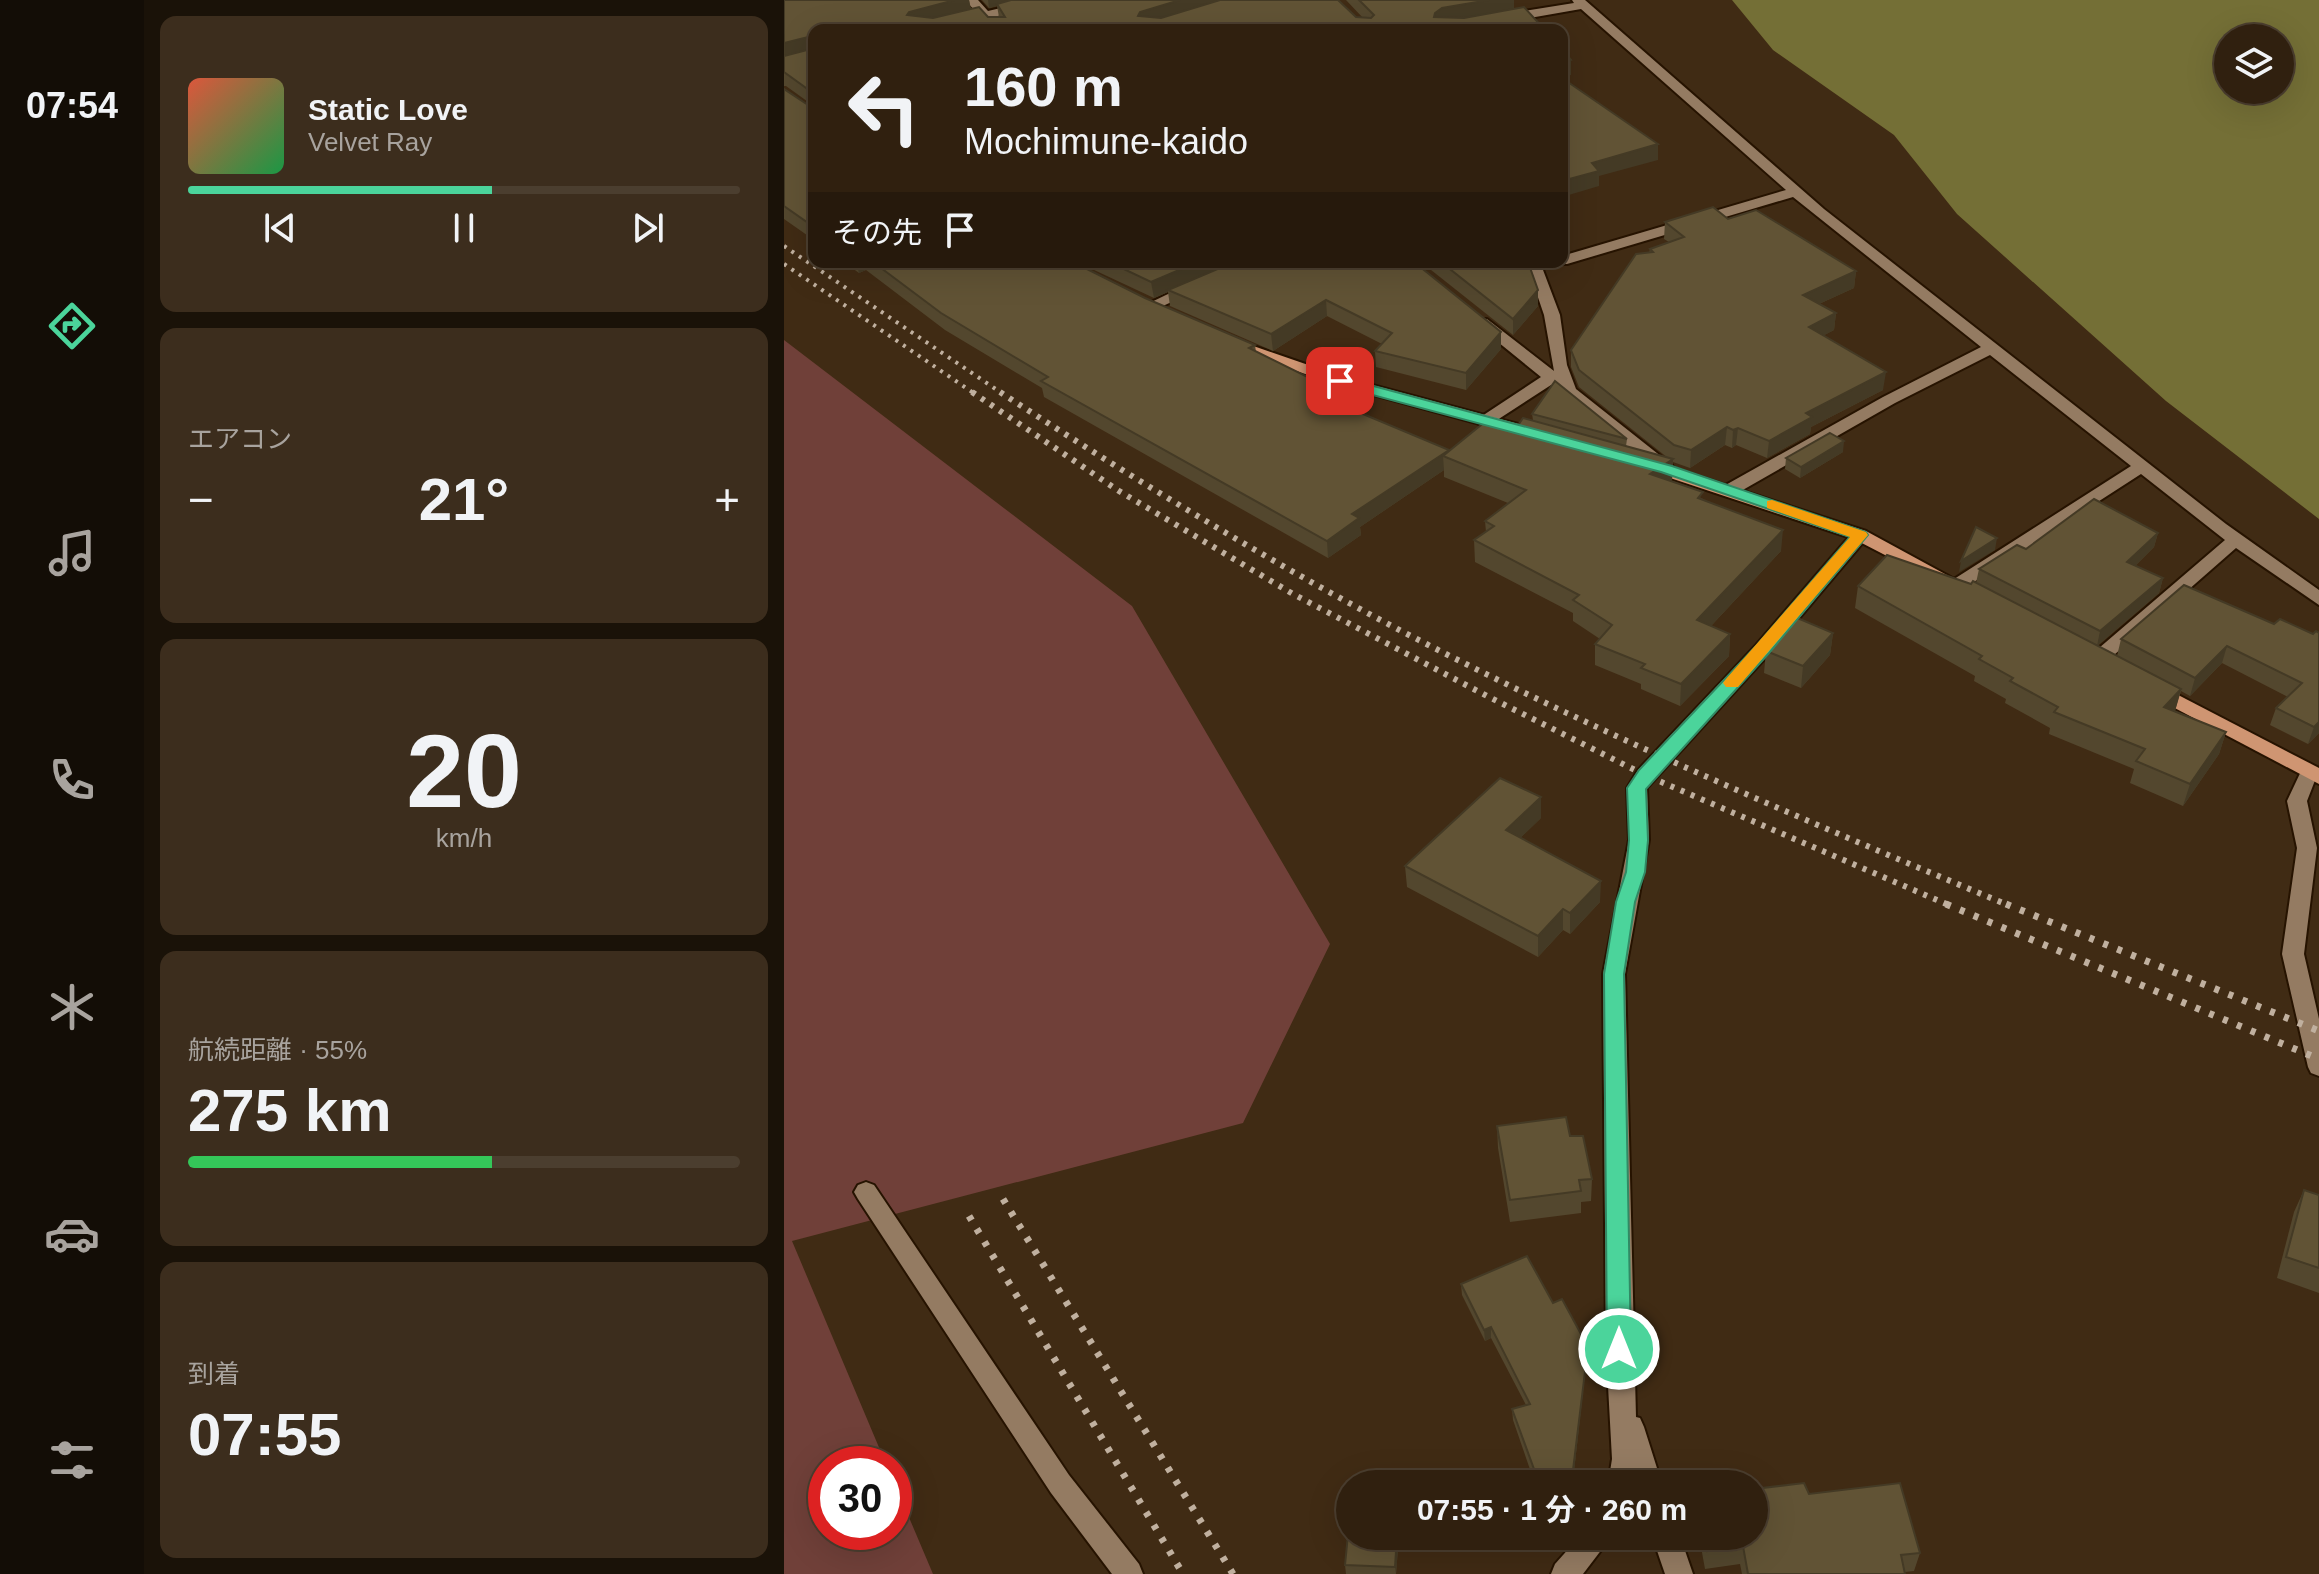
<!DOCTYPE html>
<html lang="ja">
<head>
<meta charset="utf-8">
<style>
	:root { --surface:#30200f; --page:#3c2d1d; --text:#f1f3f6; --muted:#a8a39e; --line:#4b3e2f; --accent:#4bd49b }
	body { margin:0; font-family:Arial,"Noto Sans JP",sans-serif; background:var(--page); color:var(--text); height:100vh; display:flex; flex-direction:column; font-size:30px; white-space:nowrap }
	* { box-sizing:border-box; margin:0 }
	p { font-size:26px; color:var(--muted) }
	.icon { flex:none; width:44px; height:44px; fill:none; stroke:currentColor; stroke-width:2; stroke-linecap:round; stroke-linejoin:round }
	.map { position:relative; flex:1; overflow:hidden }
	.details { display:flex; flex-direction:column; gap:16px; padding:16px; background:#1a1208; width:640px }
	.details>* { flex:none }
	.hud { position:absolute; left:24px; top:24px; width:760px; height:244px; border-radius:16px; box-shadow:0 8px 32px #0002,0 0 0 2px var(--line); background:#30200f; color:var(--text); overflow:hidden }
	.buttons { position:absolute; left:1430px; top:24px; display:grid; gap:16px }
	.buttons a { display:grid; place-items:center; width:80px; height:80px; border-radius:50%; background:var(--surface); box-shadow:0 8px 32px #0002,0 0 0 2px var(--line); font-size:40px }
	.speed { position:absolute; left:24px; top:1446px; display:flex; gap:16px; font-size:40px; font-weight:700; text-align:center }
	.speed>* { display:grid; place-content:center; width:104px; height:104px; border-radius:50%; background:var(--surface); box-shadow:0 8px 32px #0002,0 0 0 2px var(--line); line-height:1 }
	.speed .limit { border:12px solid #d22; background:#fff; color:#111 }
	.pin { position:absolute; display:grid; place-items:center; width:68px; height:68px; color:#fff; margin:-34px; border-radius:16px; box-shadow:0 4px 12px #0006 }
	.me { position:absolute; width:88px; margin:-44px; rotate:0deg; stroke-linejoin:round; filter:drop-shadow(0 0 6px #0008) }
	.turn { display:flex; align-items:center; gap:28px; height:168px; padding:0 24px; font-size:36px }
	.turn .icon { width:104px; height:104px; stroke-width:2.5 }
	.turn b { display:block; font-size:56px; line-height:68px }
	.then { display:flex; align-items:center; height:76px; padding:0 24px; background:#0003; gap:16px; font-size:30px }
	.big { font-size:60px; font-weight:700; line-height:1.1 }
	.details .widget { flex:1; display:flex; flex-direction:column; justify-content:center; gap:12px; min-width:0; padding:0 28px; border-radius:16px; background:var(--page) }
	.details .dial { align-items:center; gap:0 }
	.dial b { font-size:104px; line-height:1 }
	.song { display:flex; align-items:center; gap:24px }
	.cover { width:96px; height:96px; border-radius:12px; background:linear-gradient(135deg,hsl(10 70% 55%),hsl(140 70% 35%)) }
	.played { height:8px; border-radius:4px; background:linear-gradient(90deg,var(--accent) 55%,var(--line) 55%) }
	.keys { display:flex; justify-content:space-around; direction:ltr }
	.heat { display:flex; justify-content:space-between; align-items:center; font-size:44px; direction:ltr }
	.charge { height:12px; border-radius:6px; background:linear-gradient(90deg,#34c759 55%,var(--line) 0) }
	.trip { position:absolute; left:552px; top:1470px; width:432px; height:80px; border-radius:40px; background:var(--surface); box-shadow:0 8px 32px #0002,0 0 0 2px var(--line); font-weight:700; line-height:80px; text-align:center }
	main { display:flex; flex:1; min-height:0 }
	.tabs { display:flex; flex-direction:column; width:144px; justify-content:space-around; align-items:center; background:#130d06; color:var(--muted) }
	.tabs .icon { width:56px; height:56px }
	.tabs .selected { color:var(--accent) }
	.tabs b { font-size:36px; color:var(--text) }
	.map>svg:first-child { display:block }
</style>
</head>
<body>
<main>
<nav class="tabs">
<b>07:54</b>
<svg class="icon selected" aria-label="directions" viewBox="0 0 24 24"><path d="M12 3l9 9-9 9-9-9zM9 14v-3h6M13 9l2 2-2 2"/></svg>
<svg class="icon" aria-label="music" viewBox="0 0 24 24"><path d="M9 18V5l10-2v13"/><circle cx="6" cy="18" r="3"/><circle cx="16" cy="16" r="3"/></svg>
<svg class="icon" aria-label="phone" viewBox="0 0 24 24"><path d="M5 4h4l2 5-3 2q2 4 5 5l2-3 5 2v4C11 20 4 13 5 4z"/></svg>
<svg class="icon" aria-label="climate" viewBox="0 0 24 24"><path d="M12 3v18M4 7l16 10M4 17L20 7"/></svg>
<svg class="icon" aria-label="car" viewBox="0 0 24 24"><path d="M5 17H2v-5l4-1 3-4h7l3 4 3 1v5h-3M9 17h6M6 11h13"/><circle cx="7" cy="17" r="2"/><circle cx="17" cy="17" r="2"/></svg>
<svg class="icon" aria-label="filters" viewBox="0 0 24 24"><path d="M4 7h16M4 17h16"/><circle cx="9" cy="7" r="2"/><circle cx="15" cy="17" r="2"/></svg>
</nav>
<section class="details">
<div class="widget">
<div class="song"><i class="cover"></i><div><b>Static Love</b><p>Velvet Ray</p></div></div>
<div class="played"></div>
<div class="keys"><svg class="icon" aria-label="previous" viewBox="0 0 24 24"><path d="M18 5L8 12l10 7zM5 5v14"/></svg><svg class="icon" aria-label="pause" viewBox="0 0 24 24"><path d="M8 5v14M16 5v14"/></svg><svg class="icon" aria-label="next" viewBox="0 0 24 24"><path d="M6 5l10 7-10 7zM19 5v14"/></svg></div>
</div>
<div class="widget"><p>エアコン</p>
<div class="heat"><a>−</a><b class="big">21°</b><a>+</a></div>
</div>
<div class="widget dial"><b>20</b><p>km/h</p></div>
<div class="widget"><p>航続距離 · 55%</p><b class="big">275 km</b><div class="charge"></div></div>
<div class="widget"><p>到着</p><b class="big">07:55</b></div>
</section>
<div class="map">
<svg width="1535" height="1574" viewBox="0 0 1535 1574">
	<rect width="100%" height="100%" fill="#402b14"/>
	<path fill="#704039" d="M0,340l348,266 198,338 -87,179 -451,118 94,223h-60v68h68v-50l39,92h-149z"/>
	<path fill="#746f36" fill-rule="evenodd" d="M948,0h587v519l-153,-118 -209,-187 -63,-79 -121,-85zM1444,38h52v52h-52z"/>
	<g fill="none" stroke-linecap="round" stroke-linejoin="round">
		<g stroke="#261300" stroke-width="4">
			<g id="minor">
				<path d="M181,0h13l10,11 47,-11h23l-64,17 12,13h-13l-10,-11 -47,11h-23l64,-17z"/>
				<path d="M788,0h13l239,209 402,315 93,66v15l-83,-57 -130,114h-14l-2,-4 2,-4 133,-114 -84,-66 -178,115h-12l-3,-4 3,-4 180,-115 -141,-111 -95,48 -161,92h-12l-3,-4 3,-4 161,-90 98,-50 -188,-150 -226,67h-10l-2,-2h7v-6l224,-66 -205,-181 -75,13 -6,-4 6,-4 68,-11z"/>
				<path d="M742,262h14l20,53 7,50 9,24 96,76 2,4 -2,4h-12l-109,-88 -60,39h-12l-2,-3 2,-3 62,-41 -64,-52v-6h10l67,52 -10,-56z"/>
				<path d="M409,282l5,2v6l-44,20 -5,2 -8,-5z"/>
				<path d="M1076,530l9,5 -3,4 -96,114 -123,135 2,52 -24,134 11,443 4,1 4,9 18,57h-26l-1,-3 -1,3h-26l4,-25 -6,-110 -3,-375 26,-134 -2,-52 11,-18 118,-125 98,-114z"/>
				<path d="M1526,765l9,5 -12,31 10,47 -13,106 15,65v57l-8,-3 -3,-6 -26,-113 15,-106 -10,-47 16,-34z"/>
				<path d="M82,1182l8,3 195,290 70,89 4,10h-31l-61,-81 -193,-294 -4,-7 4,-7z"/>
				<path d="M796,1536h32l-29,38h-32l4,-10z"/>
				<path d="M868,1536h28l13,38h-28z"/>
			</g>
		</g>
		<g stroke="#261300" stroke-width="4">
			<g id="major">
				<path d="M455,341l107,37 202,54 2,4 -8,5 -208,-57 -101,-35 -2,-3z"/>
				<path d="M862,459l220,72 90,49 -9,6 -6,-2 -87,-45 -214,-71 -2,-4z"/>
				<path d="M1373,684l162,84v16l-169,-89 -3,-5 3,-5z"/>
			</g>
		</g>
		<use href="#minor" fill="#947b62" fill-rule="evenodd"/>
		<use href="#major" fill="#cf9572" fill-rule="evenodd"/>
		<g stroke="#c0b09f" stroke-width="4" stroke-dasharray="3 6" stroke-linecap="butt">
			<path d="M0,246l219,148"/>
			<path d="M0,264l191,130"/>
		</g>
		<g stroke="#c0b09f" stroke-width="6" stroke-dasharray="4 7" stroke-linecap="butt">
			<path d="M188,392l147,99 174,103 194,102 158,79 306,131"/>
			<path d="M216,392c121,79 245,155 373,224 206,110 422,200 637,290"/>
		</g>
		<g stroke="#c0b09f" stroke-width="7" stroke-dasharray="5 10" stroke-linecap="butt">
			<path d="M1162,904l373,155"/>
			<path d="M1222,904l313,127"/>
			<path d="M219,1199l230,375"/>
			<path d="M185,1216l214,358"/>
		</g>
	</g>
	<g fill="#53472e">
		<path d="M0,0h185l2,9 17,8h11l-2,-11 -8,2 -7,-8h356l18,17 7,1 -17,-18h168v9l31,21h-731v210l-30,-21v-130l24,16 3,-1 -25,-18h-2z"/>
		<path d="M944,219l128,52 -2,17 -35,16 17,9 -2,17 -10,5 59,55 -72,37 -1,7 -43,24 -31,-13 -4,3 -7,-3 -35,23 -17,-6 -1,18 -2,1 33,18 78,52 -70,75 19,8 -1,22 -49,50 -39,-17v-5l-46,-19v-21l5,-5 -27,-18v-8l-98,-51 -1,-22 12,-8 -1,-11 23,-18 -64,-26v-7l-84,57 1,8 -33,23 -284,-161 -2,-9 -97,-58 -79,-60 -7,3 -15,-11h229l72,36 110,47 1,7 104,60 89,39 65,-20 19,-11 -1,-6 95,25 -1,7 42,12 -89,-71 -8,-20v-17l78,-97 1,-4 19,-7 -5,-3 1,-17z"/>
		<path d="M293,262h337l87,87 -35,41 -90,-23 -1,-16 7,-7 -55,-28 -54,35 -103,-45 -2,-14 -14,6z"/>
		<path d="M637,262h107l10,44 -25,29z"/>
		<path d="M1059,452l-43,26 -15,-9 1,-11z"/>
		<path d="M1374,533l-4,14 -19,19 28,12 -4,15 -62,53 20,10 4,-17 153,-15 39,10 6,-1v100l-11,11 -38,-19 6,-17 12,-11 -66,-34 -32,33 -9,-5 -6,20 51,21 -7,22 -36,52 -53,-23 4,-14 -85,-35 1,-6 -45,-25 1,-4 -32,-18 1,-5 -120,-68 3,-22 113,-2 5,-1 3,-14 47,-20z"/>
		<path d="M1049,633l-3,22 -29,33 -37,-15 2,-22z"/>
		<path d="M757,818l-21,20 80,64 -30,32 -7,-4 -25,27 -131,-70 -2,-21z"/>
		<path d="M713,1126l73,10 22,43 -1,22 -10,1v11l-71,9 -12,-74z"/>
		<path d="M1520,1190l15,5v98l-42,-15 17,-66z"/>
		<path d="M677,1284l92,19 35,44 -15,133 -14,4h-24l-22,-64 -1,-11 14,-4 -35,-67 -6,3 -23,-46z"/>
		<path d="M1025,1494l111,59 -6,18 -9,1v2h-163l-2,-10 -35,5 -6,-33h55z"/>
		<path d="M566,1536h49l-3,38h-50l-1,-9z"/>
	</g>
	<g fill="#443a25">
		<path d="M171,0h14l2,11 -61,19 -3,-15 2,-3z"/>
		<path d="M204,0h34l-33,8z"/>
		<path d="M396,0h50l-88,27 -4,-11 2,-4z"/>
		<path d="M705,0h25v10l-79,20v-17l7,-5z"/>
		<path d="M28,36l2,15 -30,8v-16z"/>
		<path d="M787,60v15l-9,2v-15z"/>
		<path d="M874,144v16l-59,16v10l-37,11v-16l30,-18z"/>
		<path d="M72,262h8l2,8 -7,3z"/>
		<path d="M414,262h40l-70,28v2l-14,6 -3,-16z"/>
		<path d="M1072,271l-2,17 -53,24 2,-17z"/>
		<path d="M754,290v16l-25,29v-16z"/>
		<path d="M542,300l1,16 -54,35 -2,-17z"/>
		<path d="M1052,313l-2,17 -26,14 1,-17z"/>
		<path d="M717,332v17l-35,41v-17z"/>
		<path d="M1102,372l-3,18 -72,37 -1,7 -43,24 2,-17 37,-28z"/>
		<path d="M576,403l1,17 -10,-11z"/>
		<path d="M943,427l-2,18 -35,23 1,-18z"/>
		<path d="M954,428l-2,17 -4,3 1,-18z"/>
		<path d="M1060,441l-1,11 -43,26 1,-11z"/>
		<path d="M665,450v9l-6,-3 1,14 -84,57 1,8 -33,23 -1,-17 25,-27z"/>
		<path d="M889,459l-1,21 -23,15 1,-21z"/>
		<path d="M999,530l-2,21 -85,91 1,-22z"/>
		<path d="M1374,533l-4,14 -30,30 3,-15z"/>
		<path d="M1213,538l-2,12 -36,22 2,-11z"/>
		<path d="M1379,578l-4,15 -62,53 3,-15z"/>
		<path d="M1049,633l-3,22 -29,33 2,-22z"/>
		<path d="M946,634l-1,22 -49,50 1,-22z"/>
		<path d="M1443,646l-5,17 -32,33 5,-18z"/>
		<path d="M1397,689l-6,22 -11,-4z"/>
		<path d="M1535,722v11l-11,11 6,-17z"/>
		<path d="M1442,732l-7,22 -36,52 7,-22z"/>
		<path d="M757,797v21l-34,33 -1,-21z"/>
		<path d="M817,881l-1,21 -30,32v-21z"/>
		<path d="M779,909v21l-25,27v-21z"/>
		<path d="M707,1327v11l-6,3 -1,-11z"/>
		<path d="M804,1347l-15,133 -14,4h-21v-4z"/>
		<path d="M613,1536h2l-3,38 -1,-7z"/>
	</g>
	<g fill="#615335" stroke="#443a25" stroke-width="2">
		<path d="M0,0h171l-46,12 -2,3 26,3 46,-11 9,10h17l-8,-13 14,-4h169l-40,12 -2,4 23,2 59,-18h118l18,17 15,1 3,-3 -15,-15h130l-47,8 -7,5 -1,4 30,1 60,-11 21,23h-731v197l-30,-21v-117l24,16 5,-2v-10l-29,-21v-16l27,-7 1,-13 -28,7z"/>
		<path d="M778,49l9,11 -9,2z"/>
		<path d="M778,78l96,66 -66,19 7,8 -37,10z"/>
		<path d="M929,207l15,12 28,-9 100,61 -53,24 33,18 -27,14 77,45 -80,41 6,4 -43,24 -31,-13 -5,2 -6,-3 -36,23 -17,-5 -95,-75 -8,-20 65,-96 17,-2 -3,-3 34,-12 -19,-15z"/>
		<path d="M89,262h200l72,36 110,47 -6,3 111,55 -9,6 98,41 -97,64 7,4 -32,23 -286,-160 7,-4 -107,-64z"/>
		<path d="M325,262h89l-47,20z"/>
		<path d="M450,262h180l87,70 -35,41 -91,-22 17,-18 -66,-33 -55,34 -103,-44z"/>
		<path d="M657,262h87l10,28 -25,29z"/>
		<path d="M771,381l72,58 -95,-25z"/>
		<path d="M739,418l150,41 -23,15 53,18 -5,6 85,32 -86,90 33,14 -49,50 -40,-16 4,-4 -50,-20 17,-19 -39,-25 6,-5 -105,-55 20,-14 -9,-5 41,-31 -83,-34 43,-35 28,10z"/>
		<path d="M1046,433l14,8 -43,26 -15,-9z"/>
		<path d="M1310,499l64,34 -31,29 36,16 -63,53 -121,-62 38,-24 9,4z"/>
		<path d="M1192,527l21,11 -36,23z"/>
		<path d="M1103,555l84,29 2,-3 208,108 -17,18 62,25 -36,52 -54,-23 9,-12 -91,-37 4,-5 -48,-26 3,-3 -34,-19 3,-3 -124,-70z"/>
		<path d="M1400,585l90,39 6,-5 33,15 3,-3 3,2v89l-5,5 -38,-19 26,-25 -75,-37 -32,32 -74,-39z"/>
		<path d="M1011,617l38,16 -30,33 -37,-15z"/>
		<path d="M716,778l41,19 -35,33 95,51 -31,32 -7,-4 -25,27 -133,-70z"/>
		<path d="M782,1117l4,19h13l9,43 -13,1 2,11 -71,9 -13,-74z"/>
		<path d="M1520,1190l15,5v73l-33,-11z"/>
		<path d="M743,1256l26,47 9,-4 26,48 -15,123 -35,10 -26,-71 18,-5 -39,-77 -7,3 -23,-46z"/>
		<path d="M1020,1483l5,11 91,-11 20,70 -19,2 4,19h-157l-5,-28 -36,5 -2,-15h49v-47z"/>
		<path d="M565,1524l1,12h47l-2,31 -50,-2z"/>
	</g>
	<path fill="#4bd49b" stroke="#318a65" stroke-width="2" d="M556,377l332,89 194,66 2,3 -99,118 -123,136 2,51 -3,32 -10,30 -11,72 7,375 -4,7 -8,3 -8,-3 -4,-7 -3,-375 12,-72 10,-30 3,-32 -2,-52 12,-18 118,-125 93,-108 -189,-65 -326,-87v-7z"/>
	<path fill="#f59e0b" d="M988,500l94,32 2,3 -130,152h-12l-3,-4 3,-4 124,-142 -83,-29v-7z"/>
</svg>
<div class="buttons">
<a><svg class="icon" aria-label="layers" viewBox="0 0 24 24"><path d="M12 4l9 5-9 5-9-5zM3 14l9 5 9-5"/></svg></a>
</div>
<div class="speed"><div class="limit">30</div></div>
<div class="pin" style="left:556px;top:381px;background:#d93025"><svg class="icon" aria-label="arrive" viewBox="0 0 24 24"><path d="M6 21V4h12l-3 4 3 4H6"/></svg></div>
<svg class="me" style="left:835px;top:1349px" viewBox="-20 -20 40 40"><circle r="17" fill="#4bd49b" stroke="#fff" stroke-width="3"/><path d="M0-11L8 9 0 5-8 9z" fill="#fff"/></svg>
<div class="trip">07:55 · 1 分 · 260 m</div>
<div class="hud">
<div class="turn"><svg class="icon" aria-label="left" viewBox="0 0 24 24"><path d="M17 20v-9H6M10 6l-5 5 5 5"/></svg><div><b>160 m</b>Mochimune-kaido</div></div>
<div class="then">その先<svg class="icon" aria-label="arrive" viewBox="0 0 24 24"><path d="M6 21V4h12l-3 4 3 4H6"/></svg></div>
</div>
</div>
</main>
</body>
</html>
